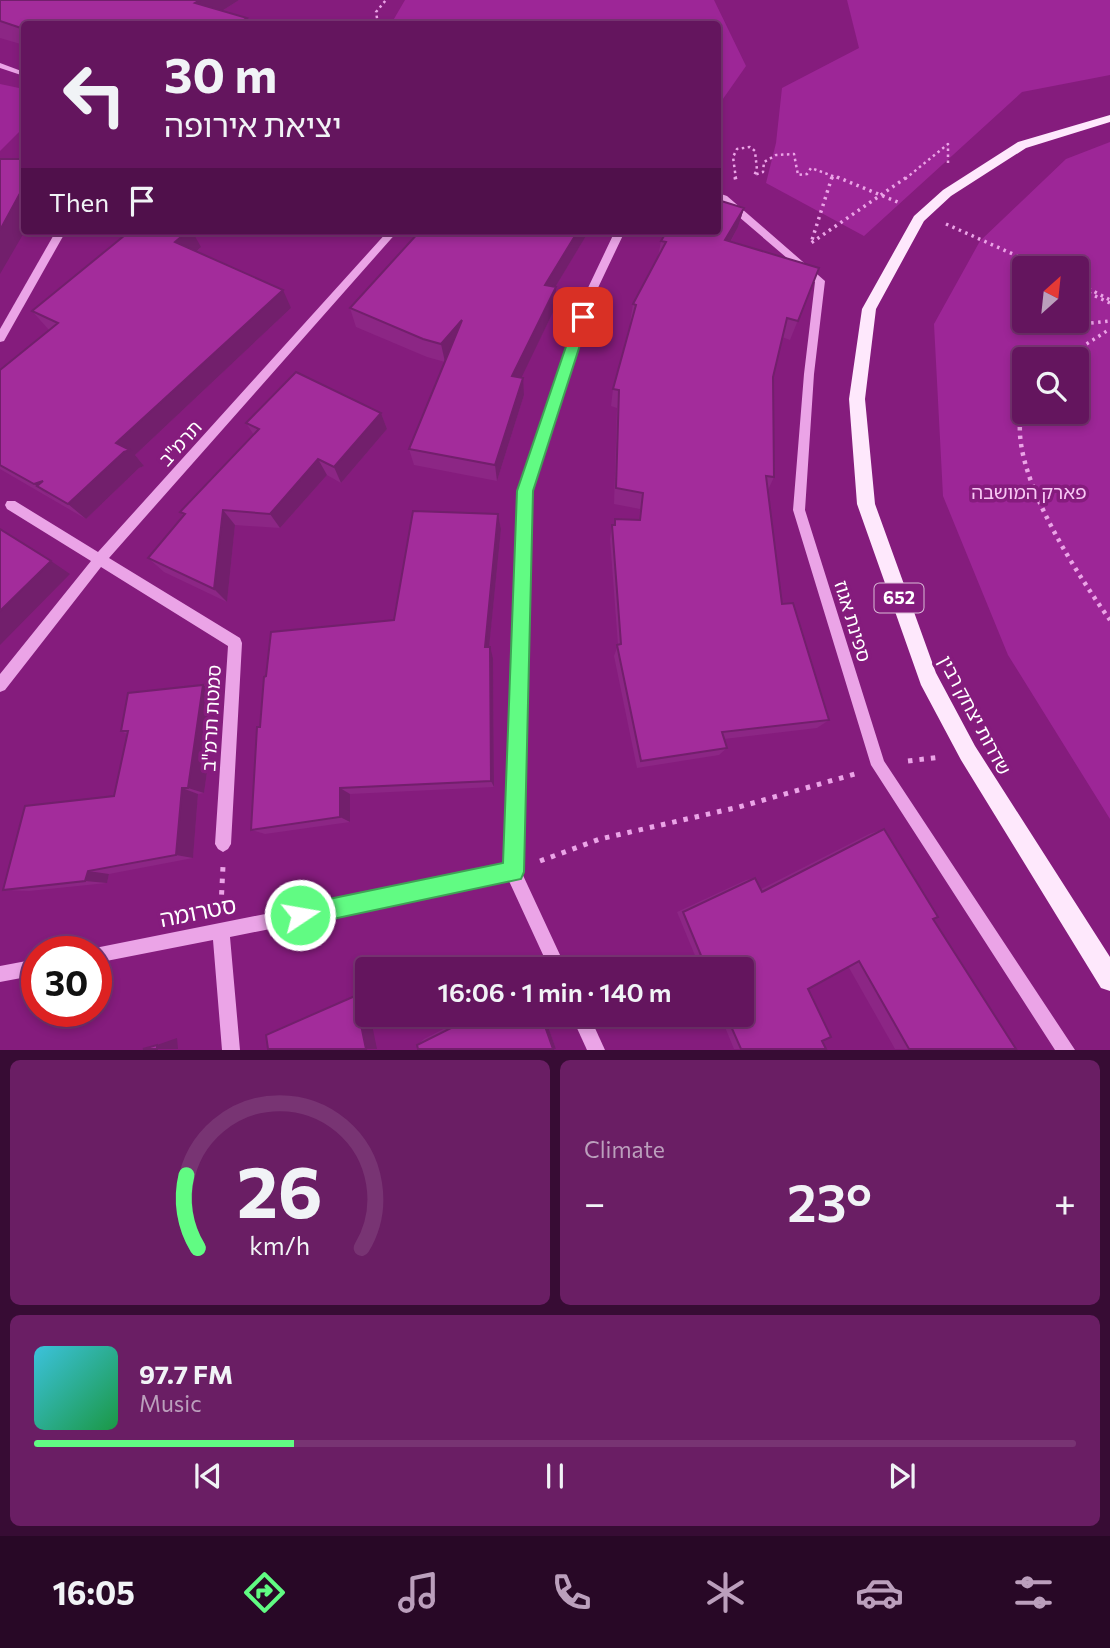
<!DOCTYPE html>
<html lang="en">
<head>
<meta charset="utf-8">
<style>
	:root { --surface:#64155e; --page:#6a1e64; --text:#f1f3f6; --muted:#bb9fbc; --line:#783473; --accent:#61fb83 }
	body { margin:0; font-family:Commissioner,"Noto Sans Hebrew",sans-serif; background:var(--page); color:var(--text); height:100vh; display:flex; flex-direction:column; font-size:26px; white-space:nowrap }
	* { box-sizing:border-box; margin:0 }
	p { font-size:23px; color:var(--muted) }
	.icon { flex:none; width:38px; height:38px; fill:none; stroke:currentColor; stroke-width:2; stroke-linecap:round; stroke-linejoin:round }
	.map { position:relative; height:1050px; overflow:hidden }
	.side { display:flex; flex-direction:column; gap:10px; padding:10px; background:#370c34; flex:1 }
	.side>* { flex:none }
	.hud { position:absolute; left:21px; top:21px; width:700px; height:214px; border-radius:7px; box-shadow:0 4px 10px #0003,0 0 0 2px var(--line); background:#64155e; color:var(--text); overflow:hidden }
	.needle { width:46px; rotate:27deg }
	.buttons { position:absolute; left:1012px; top:256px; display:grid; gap:14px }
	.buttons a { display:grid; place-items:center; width:77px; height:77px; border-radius:7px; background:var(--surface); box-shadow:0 4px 10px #0003,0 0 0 2px var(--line); font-size:35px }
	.speed { position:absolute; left:21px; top:936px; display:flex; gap:14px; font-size:35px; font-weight:700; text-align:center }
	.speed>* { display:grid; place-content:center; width:91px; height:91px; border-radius:50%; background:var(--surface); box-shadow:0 4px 10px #0003,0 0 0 2px var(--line); line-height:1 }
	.speed .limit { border:10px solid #d22; background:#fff; color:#111 }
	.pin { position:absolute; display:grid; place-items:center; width:60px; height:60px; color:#fff; margin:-30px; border-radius:14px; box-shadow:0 4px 10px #0006 }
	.me { position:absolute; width:77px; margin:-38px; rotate:78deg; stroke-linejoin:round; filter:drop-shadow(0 0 5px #0008) }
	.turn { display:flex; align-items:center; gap:24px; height:147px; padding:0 28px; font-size:32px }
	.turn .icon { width:91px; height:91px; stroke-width:2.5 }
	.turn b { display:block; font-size:49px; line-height:60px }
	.then { display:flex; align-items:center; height:66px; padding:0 28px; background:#0003; gap:14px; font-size:26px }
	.big { font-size:52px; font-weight:600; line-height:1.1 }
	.side .widget { flex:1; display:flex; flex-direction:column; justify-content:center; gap:10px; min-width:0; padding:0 24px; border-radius:10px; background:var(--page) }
	.side .dial { align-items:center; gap:0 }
	.dial svg { height:182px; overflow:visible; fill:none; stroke:var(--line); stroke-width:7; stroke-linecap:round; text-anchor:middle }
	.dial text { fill:var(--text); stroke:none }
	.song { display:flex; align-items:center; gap:21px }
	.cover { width:84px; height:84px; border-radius:10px; background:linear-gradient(135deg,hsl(190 70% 55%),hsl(140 70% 35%)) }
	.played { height:7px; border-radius:4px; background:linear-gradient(90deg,var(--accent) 25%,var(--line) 25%) }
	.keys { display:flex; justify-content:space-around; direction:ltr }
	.heat { display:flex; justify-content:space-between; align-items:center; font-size:38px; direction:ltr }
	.side .tiles { flex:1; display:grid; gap:10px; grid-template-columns:1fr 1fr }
	.widget:last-child { grid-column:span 2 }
	.trip { position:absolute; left:355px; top:957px; width:399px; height:70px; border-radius:7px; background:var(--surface); box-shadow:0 4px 10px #0003,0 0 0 2px var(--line); font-weight:600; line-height:70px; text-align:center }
	.dock { display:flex; height:112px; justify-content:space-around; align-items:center; background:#280826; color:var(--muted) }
	.dock .icon { width:49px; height:49px }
	.dock .current { color:var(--accent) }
	.dock b { font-size:32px; color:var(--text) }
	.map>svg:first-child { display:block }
</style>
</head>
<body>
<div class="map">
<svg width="1110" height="1050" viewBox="0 0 1110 1050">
	<rect width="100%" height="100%" fill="#851c7d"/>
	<g fill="#9d2697" fill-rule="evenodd">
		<path d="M405,0h309l32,66 -28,40v-82h-327z"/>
		<path d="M847,0h263v75l-88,17 -158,144 -98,-53 10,-40 6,-55 77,-40z"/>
		<path d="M0,84l19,4 5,5v34l-24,24z"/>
		<path d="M1110,142v677l-102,-164 -65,-159 -9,-172 46,-83 86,-82zM1024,268h52v52h-52zM1024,359h52v52h-52z"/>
	</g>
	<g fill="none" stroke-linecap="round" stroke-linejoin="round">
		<g stroke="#eba4e7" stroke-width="2.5" stroke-dasharray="2.5 3.5" stroke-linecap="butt">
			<path d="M378,24l-2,-12 10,-12"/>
			<path d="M736,179l-3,-22 4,-8 13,-2 5,4 2,19 -3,5 9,-3 1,-10 12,-7 18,-1 4,21 9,-1 4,-6 30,11"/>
			<path d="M832,179l1,-4"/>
			<path d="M905,179l43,-35v20"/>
		</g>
		<g stroke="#eba4e7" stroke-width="3.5" stroke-dasharray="2.5 4.5" stroke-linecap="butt">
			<path d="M735,177l1,4"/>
			<path d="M832,177l-21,66 96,-66"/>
			<path d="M837,177l63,26"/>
			<path d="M946,224l98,44"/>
			<path d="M1024,276l-11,3 -1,18 12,8"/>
			<path d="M1076,282l34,18"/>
			<path d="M1076,287l34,16"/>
			<path d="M1057,320l17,5 36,-4"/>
			<path d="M1063,359l47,-30"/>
		</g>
		<path stroke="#eba4e7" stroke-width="4.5" stroke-dasharray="3.5 5" stroke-linecap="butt" d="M1024,402c-1,7 -4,14 -4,21 -4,58 57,151 90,197"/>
		<g stroke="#eba4e7" stroke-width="5" stroke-dasharray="4.5 7" stroke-linecap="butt">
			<path d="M908,761l33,-4"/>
			<path d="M540,861l60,-22 139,-32 116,-33"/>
			<path d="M221,906l2,-40"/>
		</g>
		<g fill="#eba4e7" fill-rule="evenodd">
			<path d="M0,63l24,9v4l-24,-8z"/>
			<path d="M718,193l9,3 98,85 -11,93 -9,136 79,251 191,289h-20l-184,-285 -78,-255 11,-136 11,-92 -97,-83z"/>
			<path d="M56,231h10l-62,110 -4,1v-13z"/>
			<path d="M388,231h10l-289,327 131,80 2,5 -11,201 -3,5 -5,3 -5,-3 -3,-5 13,-198 -127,-79 -96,123 -5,2v-18l91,-113 -84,-52 -2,-4 2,-4h8l83,51z"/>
			<path d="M615,231h10l-29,61 -65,198 -10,381 46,99h-17l-41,-89 -279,56 10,113h-18l-9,-110 -117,23v-11h-7l1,-3 415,-83 14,-376 67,-198z"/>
			<path d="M37,959v16l-37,7v-16z"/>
			<path d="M571,1015h18l16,35h-18z"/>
		</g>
		<path fill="#fee8fc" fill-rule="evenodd" d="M1110,115v7l-84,26 -75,48 -27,25 -48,88 -11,90 10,105 61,169 39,73 135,211v34l-9,-3 -140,-228 -40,-75 -64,-181 -8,-105 13,-90 52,-93 29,-26 75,-48z"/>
	</g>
	<g fill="#8c2685">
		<path d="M0,0h239l-17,11 -198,13v21l-24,-7z"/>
		<path d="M744,208l-6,19 -7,14 88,27 -29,72 -8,-3 -9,40 1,100 -6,13 14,114 47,116 -12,8 -93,11 3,9 -8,7 -82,13 -23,-112 4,-11 -8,-106 2,-14h2l1,-6 24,1 1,-11 -26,-5 3,-96 -6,-2 2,-17 18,-66h-1l3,-19 25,-47 3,-16z"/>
		<path d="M420,231h169l-34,56 1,19 -35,71 3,18 -27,86 -83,-16 -5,-16 36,-87 -18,-5 -71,-30 -6,-19z"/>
		<path d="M201,247l-5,5 95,56 -156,147 9,11 -5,2 -53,51 -86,-50v-99l49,-40 -17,-19z"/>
		<path d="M381,413l6,16 -46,54 -14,-8 -47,53 -45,-3 -8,77 -63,-30 -16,-14 36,-42 -4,-4 74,-77 -8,-12z"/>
		<path d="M498,514l3,15 -12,118 4,11 1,129 -144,7v28l-85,12 -14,-4 15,-154 128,-56z"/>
		<path d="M218,695l-14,98 -6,1 -5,64 -84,16 -2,9 -78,8 -26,-1 111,-94 13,-62 -6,-3z"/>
		<path d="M884,829l49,90 83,130h-121l-47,-83 -40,23 14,52 4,8h-92l-14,-34h22v-45h-41l-24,-58 69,-32 9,-2 6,11 108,-55z"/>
		<path d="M471,1015h73l12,34h-138l-1,-4 7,-6z"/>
	</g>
	<g fill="#721f6c">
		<path d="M200,0h39l-36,23 -8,-20z"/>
		<path d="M247,18l2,6h-12z"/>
		<path d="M24,186l1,45 -25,43v-44z"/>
		<path d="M744,208l-6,19 -17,32 4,-19z"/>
		<path d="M188,231h4l9,16 -16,15 -10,-20z"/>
		<path d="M578,231h11l-44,73v-19z"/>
		<path d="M556,287v19l-42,87 -2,-17z"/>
		<path d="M283,290l8,18 -156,147 9,11 -5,2 -53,51 -18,-15 48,-61z"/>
		<path d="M462,320l-17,42 -4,-18z"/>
		<path d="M523,378l1,17 -27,86 -2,-16z"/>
		<path d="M381,413l6,16 -46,54 -7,-16z"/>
		<path d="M318,459l9,16 -47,53 -10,-14z"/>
		<path d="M43,481l-6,5 16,13 -19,-15z"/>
		<path d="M223,510l12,15 -8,77 -13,-13z"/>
		<path d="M498,514l3,15 -13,129 -3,-11z"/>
		<path d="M51,561l19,13 -70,71v-34z"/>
		<path d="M490,647l3,11 1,129 -3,-6z"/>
		<path d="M203,685l15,10 -14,98 -16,-5z"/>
		<path d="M182,788l16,6 -5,64 -17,-3z"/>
		<path d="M340,788l10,6v28l-10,-5z"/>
		<path d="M88,871l21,3 -2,9 -22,-2z"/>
		<path d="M365,992l3,12v11h2l7,34h-11l-11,-53z"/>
		<path d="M541,1015h3l12,34h-3z"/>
		<path d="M177,1038l1,11h-21v-4z"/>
	</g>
	<g fill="#a32c9b" stroke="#721f6c" stroke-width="2">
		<path d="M0,0h200l-5,3 52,15 -10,6h-213v5l-24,-8z"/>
		<path d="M0,159h24v27l-24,44z"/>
		<path d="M718,200l26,8 -19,32 94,28 -21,53 -11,-3 -14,59 1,100 -8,-1 16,128 11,-1 36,117 -107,12 5,16 -86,13 -24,-116 4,-1 -9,-119h3v-6l25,1 3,-27 -27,-5 3,-98 -6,-1 23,-84 -3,-1 33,-62 -5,-1 6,-10h51z"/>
		<path d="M130,231h58l-13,11 108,48 -167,153 14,7 -6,2 -56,52 -31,-18 6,-5 -9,3 -34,-19v-95l58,-47 -26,-12z"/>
		<path d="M420,231h158l-33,54 11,2 -44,89 11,2 -28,87 -86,-16 53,-129 -21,24 -18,-5 -73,-31z"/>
		<path d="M296,372l85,41 -47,54 -16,-8 -48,55 -47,-4 -9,79 -66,-31 37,-44 -5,-2 79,-83 -13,-6z"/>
		<path d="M413,511l85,3 -13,133h5l1,134 -151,7v29l-89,13 6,-103h3l4,-50 2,-1 5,-44 123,-12z"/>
		<path d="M0,529l51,32 -51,50z"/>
		<path d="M203,685l-15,103h-6l-6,67 -88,16 -3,10 -82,9 22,-84 89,-10 14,-65h-7l7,-38z"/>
		<path d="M884,829l54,88 -5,2 83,130h-107l-50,-88 -51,28 23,48 -9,4 4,8h-85l-15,-34h16v-45h-35l-24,-58 72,-34 7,14z"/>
		<path d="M355,996l11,53h-98l-2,-14z"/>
		<path d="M477,1015h64l12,34h-135l-1,-4z"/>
		<path d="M157,1045v4h-14z"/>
	</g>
	<path fill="#61fb83" stroke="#3fa355" stroke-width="2" d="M583,312l6,5 -56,174 -9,381 -3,7 -221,47 -7,-3 -3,-8 3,-7 7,-3 203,-42 14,-372 59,-174z"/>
	<g text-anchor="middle" stroke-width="7" stroke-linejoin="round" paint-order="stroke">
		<rect fill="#851c7d" stroke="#dabbd8" stroke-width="2" x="874.5" y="583.5" width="49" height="29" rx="5"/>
		<g font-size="18" font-weight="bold" fill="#fff">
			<text x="899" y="604">652</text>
		</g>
		<g font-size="19" fill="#fff" stroke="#851c7d">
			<text transform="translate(180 443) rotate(-48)" y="7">תרמ"ב</text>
			<text transform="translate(853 621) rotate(73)" y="7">ספינת אגוז</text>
			<text transform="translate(975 715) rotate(62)" y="7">שדרות יצחק רבין</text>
			<text transform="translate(211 718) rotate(-87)" y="7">סמטת תרמ"ב</text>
		</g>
		<g font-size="19" fill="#f8c8f5" stroke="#851c7d">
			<text x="1029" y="499">פארק המושבה</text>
		</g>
		<g font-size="23" fill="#fff" stroke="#851c7d">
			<text transform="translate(198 912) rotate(-11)" y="8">סטרומה</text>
		</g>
	</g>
</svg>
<div class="buttons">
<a><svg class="needle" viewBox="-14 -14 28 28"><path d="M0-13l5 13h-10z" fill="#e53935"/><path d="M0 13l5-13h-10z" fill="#bb9fbc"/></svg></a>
<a><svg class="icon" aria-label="search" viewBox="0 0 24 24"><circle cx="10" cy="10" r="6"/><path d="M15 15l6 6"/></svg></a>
</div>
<div class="speed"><div class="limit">30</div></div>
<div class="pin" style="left:583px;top:317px;background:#d93025"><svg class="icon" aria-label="arrive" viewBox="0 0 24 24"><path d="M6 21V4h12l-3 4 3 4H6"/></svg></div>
<svg class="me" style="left:300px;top:915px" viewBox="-20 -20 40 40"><circle r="17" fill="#61fb83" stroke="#fff" stroke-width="3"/><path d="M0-11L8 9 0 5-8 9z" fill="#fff"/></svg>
<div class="trip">16:06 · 1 min · 140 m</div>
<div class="hud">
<div class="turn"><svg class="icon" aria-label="left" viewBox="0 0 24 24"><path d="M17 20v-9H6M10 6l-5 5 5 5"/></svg><div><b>30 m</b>יציאת אירופה</div></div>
<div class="then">Then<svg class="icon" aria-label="arrive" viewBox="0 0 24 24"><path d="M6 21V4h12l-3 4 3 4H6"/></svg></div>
</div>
</div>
<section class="side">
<div class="tiles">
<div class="widget dial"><svg viewBox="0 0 100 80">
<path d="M14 69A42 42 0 1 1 86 69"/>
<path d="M14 69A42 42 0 0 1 9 37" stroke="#61fb83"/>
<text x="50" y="56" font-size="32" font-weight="700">26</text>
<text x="50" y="72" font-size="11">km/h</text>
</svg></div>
<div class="widget"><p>Climate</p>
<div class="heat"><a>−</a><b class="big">23°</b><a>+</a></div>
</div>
<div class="widget">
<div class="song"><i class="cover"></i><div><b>97.7 FM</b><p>Music</p></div></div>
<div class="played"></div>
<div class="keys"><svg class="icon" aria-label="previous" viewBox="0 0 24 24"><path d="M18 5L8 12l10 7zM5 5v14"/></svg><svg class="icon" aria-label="pause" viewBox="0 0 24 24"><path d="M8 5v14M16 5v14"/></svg><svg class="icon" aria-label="next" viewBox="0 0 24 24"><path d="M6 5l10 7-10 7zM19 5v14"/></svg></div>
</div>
</div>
</section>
<nav class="dock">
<b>16:05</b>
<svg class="icon current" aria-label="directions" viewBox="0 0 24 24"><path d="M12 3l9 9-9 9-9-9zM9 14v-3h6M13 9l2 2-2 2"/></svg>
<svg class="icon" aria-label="music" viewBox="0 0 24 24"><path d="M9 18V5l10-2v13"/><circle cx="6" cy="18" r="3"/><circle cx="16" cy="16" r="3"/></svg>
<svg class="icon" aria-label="phone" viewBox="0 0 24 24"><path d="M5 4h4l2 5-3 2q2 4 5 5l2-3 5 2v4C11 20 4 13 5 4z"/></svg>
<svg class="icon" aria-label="climate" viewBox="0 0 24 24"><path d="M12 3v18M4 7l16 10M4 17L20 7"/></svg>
<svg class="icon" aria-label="car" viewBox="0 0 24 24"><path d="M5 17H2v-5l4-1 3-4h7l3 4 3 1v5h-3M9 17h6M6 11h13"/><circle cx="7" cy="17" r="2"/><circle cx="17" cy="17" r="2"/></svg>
<svg class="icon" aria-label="filters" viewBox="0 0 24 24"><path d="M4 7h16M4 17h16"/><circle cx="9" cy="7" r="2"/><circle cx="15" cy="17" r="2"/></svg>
</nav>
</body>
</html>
